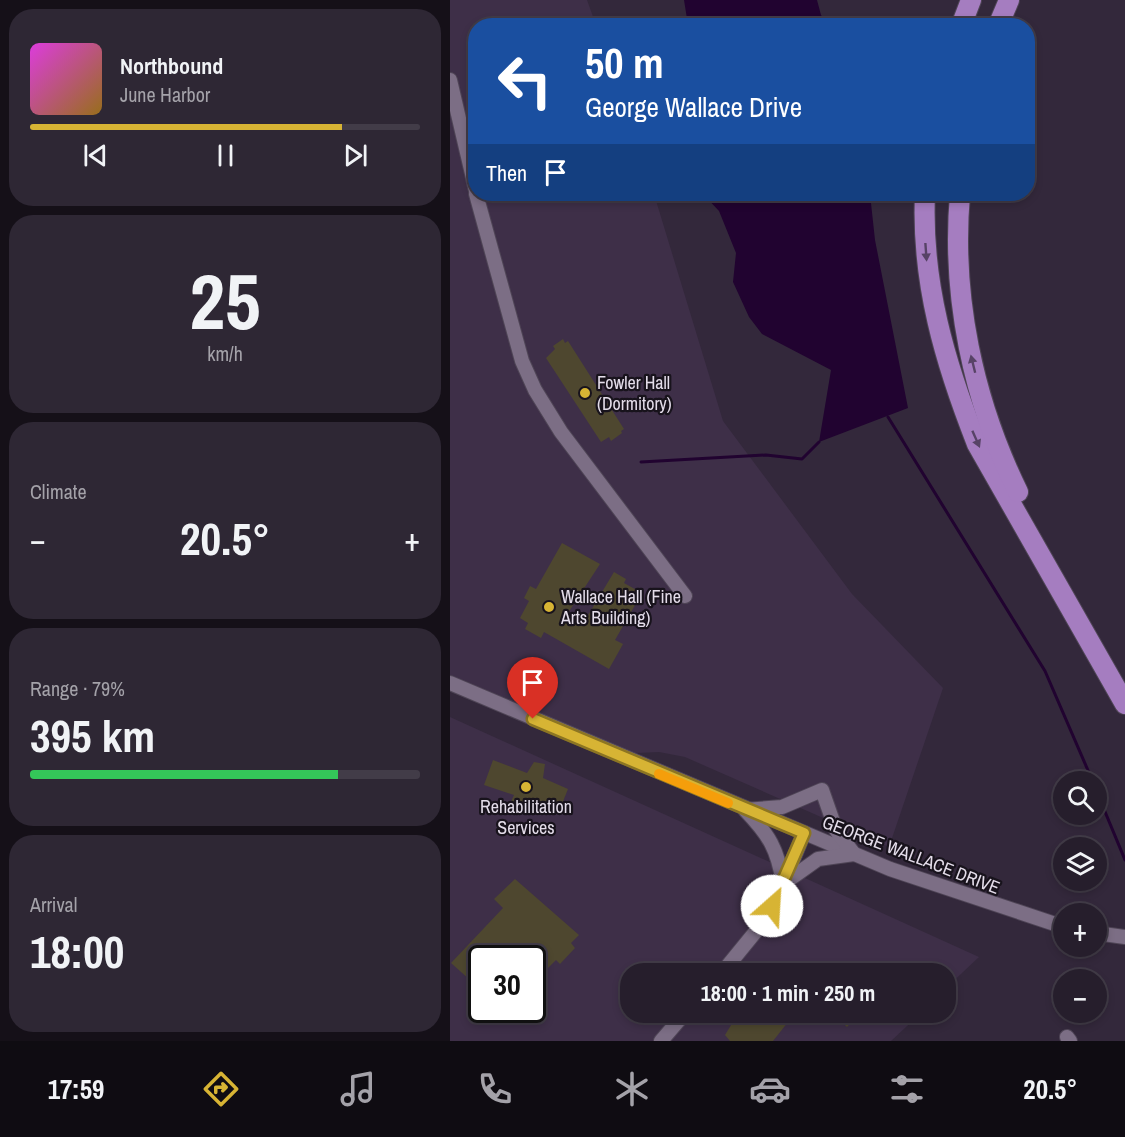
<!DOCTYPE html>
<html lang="en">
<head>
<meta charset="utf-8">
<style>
	:root { --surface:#261e2c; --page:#2e2734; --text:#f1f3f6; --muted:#a4a2a9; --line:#423c48; --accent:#d7b434 }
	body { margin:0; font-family:"Archivo Narrow",sans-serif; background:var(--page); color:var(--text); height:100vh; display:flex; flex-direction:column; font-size:22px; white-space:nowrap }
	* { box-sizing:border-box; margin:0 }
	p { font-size:20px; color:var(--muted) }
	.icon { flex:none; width:33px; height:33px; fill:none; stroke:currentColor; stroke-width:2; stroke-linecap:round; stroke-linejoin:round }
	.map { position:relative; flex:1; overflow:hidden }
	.details { display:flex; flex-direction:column; gap:9px; padding:9px; background:#151018; width:450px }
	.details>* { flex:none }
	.hud { position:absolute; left:18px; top:18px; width:567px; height:183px; border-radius:24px; box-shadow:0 3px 9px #0003,0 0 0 2px var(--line); background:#1a4fa0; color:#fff; overflow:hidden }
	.fabs { position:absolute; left:603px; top:771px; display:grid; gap:12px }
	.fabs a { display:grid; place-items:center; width:54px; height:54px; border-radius:50%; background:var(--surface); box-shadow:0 3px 9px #0003,0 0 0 2px var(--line); font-size:30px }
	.speed { position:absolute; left:18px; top:945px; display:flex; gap:12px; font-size:30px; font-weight:700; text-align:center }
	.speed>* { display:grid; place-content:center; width:78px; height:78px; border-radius:50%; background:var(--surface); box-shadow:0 3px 9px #0003,0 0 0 2px var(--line); line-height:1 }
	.speed .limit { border:3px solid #111; border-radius:9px; background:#fff; color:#111 }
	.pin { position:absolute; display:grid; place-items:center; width:51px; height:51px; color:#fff; margin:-62px -26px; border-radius:50% 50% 50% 0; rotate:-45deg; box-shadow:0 0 6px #0007 }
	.pin .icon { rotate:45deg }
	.me { position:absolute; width:66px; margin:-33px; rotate:26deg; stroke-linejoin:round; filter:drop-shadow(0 0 4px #0008) }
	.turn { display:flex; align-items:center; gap:21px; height:126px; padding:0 18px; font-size:27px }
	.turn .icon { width:78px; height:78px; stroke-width:2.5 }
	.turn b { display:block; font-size:42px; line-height:51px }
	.then { display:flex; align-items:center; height:57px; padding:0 18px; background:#0003; gap:12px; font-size:22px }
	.big { font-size:45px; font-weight:700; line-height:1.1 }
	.details .card { flex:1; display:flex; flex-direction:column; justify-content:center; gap:9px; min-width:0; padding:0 21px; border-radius:24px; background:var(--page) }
	.details .dial { align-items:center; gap:0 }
	.dial b { font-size:78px; line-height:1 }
	.song { display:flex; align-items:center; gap:18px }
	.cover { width:72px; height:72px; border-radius:9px; background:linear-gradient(135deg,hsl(300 70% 55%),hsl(40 70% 35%)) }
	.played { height:6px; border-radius:3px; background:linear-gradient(90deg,var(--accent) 80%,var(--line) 80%) }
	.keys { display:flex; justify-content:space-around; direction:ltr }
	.heat { display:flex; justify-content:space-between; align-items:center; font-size:33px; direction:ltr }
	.charge { height:9px; border-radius:4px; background:linear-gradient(90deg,#34c759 79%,var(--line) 0) }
	.trip { position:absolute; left:170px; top:963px; width:336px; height:60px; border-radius:24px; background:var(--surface); box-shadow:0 3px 9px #0003,0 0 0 2px var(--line); font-weight:700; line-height:60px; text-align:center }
	.tabs { display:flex; height:96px; justify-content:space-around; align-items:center; background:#0f0c12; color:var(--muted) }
	.tabs .icon { width:42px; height:42px }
	.tabs .on { color:var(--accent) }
	.tabs b { font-size:27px; color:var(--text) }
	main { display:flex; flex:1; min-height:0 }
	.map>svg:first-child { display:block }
</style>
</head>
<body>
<main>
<section class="details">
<div class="card">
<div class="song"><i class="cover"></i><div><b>Northbound</b><p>June Harbor</p></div></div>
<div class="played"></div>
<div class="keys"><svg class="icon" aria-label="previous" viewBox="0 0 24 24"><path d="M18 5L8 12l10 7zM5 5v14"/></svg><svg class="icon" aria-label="pause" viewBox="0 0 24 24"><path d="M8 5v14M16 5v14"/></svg><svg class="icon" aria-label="next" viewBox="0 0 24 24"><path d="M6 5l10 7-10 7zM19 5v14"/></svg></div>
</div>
<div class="card dial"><b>25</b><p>km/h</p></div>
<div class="card"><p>Climate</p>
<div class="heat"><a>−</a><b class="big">20.5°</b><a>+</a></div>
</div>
<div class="card"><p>Range · 79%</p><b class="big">395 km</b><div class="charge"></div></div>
<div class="card"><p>Arrival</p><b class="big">18:00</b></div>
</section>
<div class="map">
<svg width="675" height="1041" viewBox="0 0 675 1041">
	<rect width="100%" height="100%" fill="#33283b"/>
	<g fill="#3e2f48" fill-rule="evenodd">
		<path d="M0,0h137l9,25 -120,1v168h178l69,227 129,173 91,94 -54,159 -204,-90 -26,-5 -45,2 -164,-71z"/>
		<path d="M0,717l529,240 -34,32v-15h-315v38l291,1 -30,28h-441zM32,958h50v52h-50z"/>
	</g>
	<g fill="#210330">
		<path d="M234,0h133l4,15 7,10h-140z"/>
		<path d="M253,194h167l5,46 33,168 -89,34 12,-72 -69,-36 -13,-17 -16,-35 3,-29 -17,-42z"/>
	</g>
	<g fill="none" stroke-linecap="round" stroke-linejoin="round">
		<g stroke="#210330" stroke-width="3">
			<path d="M438,417l157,254 48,111"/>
			<path d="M191,462l125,-7 36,4 17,-17"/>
			<path d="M646,790l29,70"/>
		</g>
	</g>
	<g fill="#4e472f">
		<path d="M113,339l2,4 3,-2 56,88 -3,2 1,2 -11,8 -2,-4 -8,5 -55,-84 9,-9 -2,-3z"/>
		<path d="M112,543l38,21 -32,49 16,9 30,-50 12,7 -2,4 18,10 -27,47 8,4 -14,25 -65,-37 -3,6 -16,-9 3,-6 -8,-5 9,-17 -5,-3 6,-12 6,3z"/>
		<path d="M43,760l34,13 7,-11 11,2 -2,14 25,11 -10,25 -19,-8 -6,9 -24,-9 5,-11 -30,-10z"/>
		<path d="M65,879l64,56 -8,8 4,5 -15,16 -4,-4 -24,24v-26h-50v10l-12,12 -19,-17 52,-55 -9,-9z"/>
		<path d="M289,1012h57l-23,29h-43l-5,-6z"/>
		<path d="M381,1012h30l-14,15z"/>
	</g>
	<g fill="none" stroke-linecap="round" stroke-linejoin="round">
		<g stroke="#4f4556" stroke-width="16">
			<g id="minor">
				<path d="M0,80l26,111"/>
				<path d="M26,194l46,167 13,29 26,42 124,164"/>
				<path d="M0,683l440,186 174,58"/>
				<path d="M372,790l14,40 18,24 -36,5 -35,25c-5,-35 -14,-49 -38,-74l37,-3z"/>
				<path d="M646,933l29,4"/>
				<path d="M271,974l40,-49 22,-41 21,-51"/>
				<path d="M617,1037l3,4"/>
				<path d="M211,1041l25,-29"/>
			</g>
		</g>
		<g stroke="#4f4556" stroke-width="22">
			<g id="highway">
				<path d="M511,26l10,-26"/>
				<path d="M548,26l11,-26"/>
				<path d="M475,194c-4,88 20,169 52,250l148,260"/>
				<path d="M510,194c-9,102 13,206 58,298"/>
			</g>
		</g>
		<use href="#minor" stroke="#7c6e85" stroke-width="14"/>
		<use href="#highway" stroke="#a57dc0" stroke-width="20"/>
	</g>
	<defs><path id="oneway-solid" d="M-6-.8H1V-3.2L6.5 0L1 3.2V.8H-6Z" transform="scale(1.5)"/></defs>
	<g fill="#574366">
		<use href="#oneway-solid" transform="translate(476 252) rotate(86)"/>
		<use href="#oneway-solid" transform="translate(523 364) rotate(-104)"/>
		<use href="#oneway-solid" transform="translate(526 439) rotate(66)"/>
	</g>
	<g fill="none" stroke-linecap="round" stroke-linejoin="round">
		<g stroke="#8c7522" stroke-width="15">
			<path id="route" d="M83,719l271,114 -32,73"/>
		</g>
		<use href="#route" stroke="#d7b434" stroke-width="10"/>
		<path stroke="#f59e0b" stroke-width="10" d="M209,774l69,29"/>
	</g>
	<g fill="#d7b434" stroke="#18131c" stroke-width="2">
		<circle cx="135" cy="393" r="6"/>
		<circle cx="99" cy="607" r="6"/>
		<circle cx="76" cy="787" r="6"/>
	</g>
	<g text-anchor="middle" stroke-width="4.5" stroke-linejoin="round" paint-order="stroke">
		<g font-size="18" fill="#e4ddea" stroke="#18131c" text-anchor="start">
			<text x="147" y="389">Fowler Hall<tspan x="147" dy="21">(Dormitory)</tspan></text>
			<text x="111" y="603">Wallace Hall (Fine<tspan x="111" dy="21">Arts Building)</tspan></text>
			<text x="76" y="813" text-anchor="middle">Rehabilitation<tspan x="76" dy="21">Services</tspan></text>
		</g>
		<g font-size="18" fill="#e4ddea" stroke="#18131c">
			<text transform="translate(461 855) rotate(21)" y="6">GEORGE WALLACE DRIVE</text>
		</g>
	</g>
</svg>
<div class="fabs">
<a><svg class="icon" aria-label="search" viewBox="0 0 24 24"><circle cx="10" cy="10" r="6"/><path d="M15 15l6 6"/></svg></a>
<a><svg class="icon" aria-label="layers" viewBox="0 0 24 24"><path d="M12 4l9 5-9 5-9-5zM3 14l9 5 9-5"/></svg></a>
<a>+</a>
<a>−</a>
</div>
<div class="speed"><div class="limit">30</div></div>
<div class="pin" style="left:83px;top:719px;background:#d93025"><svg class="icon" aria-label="arrive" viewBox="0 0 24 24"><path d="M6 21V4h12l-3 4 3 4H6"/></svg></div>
<svg class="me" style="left:322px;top:906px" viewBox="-20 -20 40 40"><circle r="19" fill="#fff"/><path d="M0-13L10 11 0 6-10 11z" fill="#d7b434"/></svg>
<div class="trip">18:00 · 1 min · 250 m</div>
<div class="hud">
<div class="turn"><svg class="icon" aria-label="left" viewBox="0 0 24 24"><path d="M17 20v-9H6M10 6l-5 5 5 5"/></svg><div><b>50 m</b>George Wallace Drive</div></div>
<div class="then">Then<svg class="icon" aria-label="arrive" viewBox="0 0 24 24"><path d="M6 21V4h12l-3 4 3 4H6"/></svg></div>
</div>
</div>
</main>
<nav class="tabs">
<b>17:59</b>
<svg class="icon on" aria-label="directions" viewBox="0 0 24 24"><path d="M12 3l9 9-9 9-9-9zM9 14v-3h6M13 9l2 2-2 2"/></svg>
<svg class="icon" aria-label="music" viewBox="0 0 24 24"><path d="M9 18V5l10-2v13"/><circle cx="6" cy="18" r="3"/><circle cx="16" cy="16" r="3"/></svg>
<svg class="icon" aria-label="phone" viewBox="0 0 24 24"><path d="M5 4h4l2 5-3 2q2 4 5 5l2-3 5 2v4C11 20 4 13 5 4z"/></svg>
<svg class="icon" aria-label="climate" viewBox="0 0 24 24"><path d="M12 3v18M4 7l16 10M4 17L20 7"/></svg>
<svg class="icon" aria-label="car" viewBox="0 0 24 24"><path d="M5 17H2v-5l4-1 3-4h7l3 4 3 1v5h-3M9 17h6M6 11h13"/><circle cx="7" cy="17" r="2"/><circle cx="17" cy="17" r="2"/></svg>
<svg class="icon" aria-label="filters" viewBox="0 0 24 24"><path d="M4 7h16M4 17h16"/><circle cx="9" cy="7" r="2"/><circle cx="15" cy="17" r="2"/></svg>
<b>20.5°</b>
</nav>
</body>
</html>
